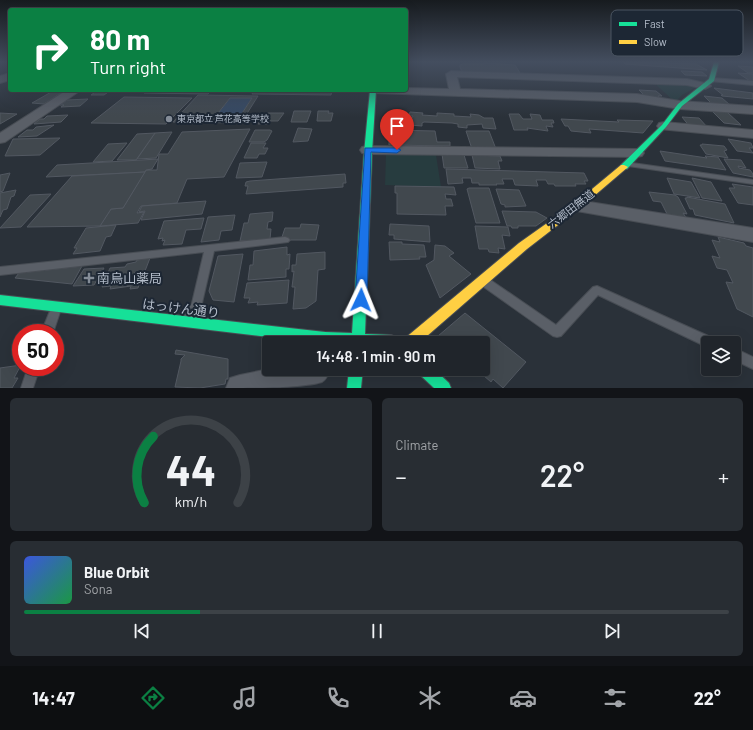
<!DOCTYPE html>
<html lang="en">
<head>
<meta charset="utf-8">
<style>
	:root { --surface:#20252b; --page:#282d33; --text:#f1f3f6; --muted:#a2a5a9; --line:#3d4247; --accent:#0b8043 }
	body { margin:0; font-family:Barlow,"Noto Sans JP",sans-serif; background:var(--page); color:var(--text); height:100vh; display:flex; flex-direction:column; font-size:15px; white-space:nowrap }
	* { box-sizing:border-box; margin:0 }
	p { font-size:13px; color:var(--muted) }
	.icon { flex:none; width:22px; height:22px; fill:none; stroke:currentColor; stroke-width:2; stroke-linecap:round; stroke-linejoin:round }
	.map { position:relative; height:388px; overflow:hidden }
	.panel { display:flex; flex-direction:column; gap:10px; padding:10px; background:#121418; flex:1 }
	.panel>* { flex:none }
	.banner { position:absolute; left:8px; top:8px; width:400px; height:84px; border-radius:4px; box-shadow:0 4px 16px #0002,0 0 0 1px var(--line); background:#0b8043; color:#fff; overflow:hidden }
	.fabs { position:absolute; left:701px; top:336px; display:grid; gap:8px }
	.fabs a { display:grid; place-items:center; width:40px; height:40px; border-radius:4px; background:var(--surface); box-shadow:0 4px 16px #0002,0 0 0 1px var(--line); font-size:20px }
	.speed { position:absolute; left:12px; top:324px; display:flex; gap:8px; font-size:20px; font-weight:700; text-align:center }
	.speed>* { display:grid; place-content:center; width:52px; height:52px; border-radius:50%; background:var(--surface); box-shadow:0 4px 16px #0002,0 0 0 1px var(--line); line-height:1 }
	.speed .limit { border:6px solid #d22; background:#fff; color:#111 }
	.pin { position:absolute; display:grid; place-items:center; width:34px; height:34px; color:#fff; margin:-41px -17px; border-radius:50% 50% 50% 0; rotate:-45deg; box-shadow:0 0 4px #0007 }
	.pin .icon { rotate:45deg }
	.me { position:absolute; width:44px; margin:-22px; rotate:2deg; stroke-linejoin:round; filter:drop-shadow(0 0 3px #0008) }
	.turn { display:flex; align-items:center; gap:14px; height:84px; padding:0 16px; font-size:18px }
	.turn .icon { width:52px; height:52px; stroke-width:2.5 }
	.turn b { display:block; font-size:28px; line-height:34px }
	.big { font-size:30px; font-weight:600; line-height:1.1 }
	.panel .tile { flex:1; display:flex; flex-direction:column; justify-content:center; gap:6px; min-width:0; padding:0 14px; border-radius:6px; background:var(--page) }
	.panel .dial { align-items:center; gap:0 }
	.dial svg { height:104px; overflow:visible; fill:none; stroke:var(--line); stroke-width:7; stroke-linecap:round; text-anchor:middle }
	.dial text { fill:var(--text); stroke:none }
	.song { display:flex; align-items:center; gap:12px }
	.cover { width:48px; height:48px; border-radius:6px; background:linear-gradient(135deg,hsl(230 70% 55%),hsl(140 70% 35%)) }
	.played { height:4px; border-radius:2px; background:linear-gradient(90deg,var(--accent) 25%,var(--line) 25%) }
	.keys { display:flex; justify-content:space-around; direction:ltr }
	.heat { display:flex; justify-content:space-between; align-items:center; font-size:22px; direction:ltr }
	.panel .tiles { flex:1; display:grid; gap:10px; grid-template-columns:1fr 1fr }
	.tile:last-child { grid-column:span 2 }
	.trip { position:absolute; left:262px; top:336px; width:228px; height:40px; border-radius:4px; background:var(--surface); box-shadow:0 4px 16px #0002,0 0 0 1px var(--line); font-weight:600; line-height:40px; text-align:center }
	.tab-bar { display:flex; height:64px; justify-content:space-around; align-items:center; background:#0d0f11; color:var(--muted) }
	.tab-bar .icon { width:28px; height:28px }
	.tab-bar .current { color:var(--accent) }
	.tab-bar b { font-size:18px; color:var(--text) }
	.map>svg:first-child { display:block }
</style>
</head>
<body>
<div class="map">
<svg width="753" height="388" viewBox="0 0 753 388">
	<rect width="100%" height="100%" fill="#2a3139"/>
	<g fill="#273c3f">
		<path d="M653,82l35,1 10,3 -16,9 -7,7z"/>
		<path d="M386,154l50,1 5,32 -56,-2z"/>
	</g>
	<path fill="#364963" d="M230,98h22l-13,20 -24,-1z"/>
	<g fill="#41484e" stroke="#525861" fill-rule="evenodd">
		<path d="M623,62l73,2 11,6 -82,-6z"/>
		<path d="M484,63l31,2 5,8 -58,-1 -2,-5v-2l3,-1h21z"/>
		<path d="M738,66l15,1v6h-5z"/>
		<path d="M681,71l21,1 5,4 -22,-1z"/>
		<path d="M738,73l15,1v7h-3z"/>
		<path d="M714,88l39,5v6l-31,-3 -1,-1h2z"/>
		<path d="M98,90h13l-7,5h-13z"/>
		<path d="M147,90h64l-3,4 -64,-1z"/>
		<path d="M254,90h78l-1,5 -79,-1z"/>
		<path d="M639,90l17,1 6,5h-4l3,3 -14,-1z"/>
		<path d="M53,91h11l-20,13 -12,-1z"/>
		<path d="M198,95l60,1 -17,27 -68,-1zM230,98h22l-13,20 -24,-1z"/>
		<path d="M704,96l18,2 8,7 -19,-2z"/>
		<path d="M124,97l68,1 -26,26 -75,-1z"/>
		<path d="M88,99l-8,7 -19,1 3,-2h-4l7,-5z"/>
		<path d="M711,110l16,2 14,13 -17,-2z"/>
		<path d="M294,111h17l-4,11h-16z"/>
		<path d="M318,111h11l-1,2h5l-2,8h-14z"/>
		<path d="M410,112l13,1 -1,2 15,1v-3l17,1v2l17,1 -1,-3 9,1 5,3h9l3,11 -13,-1 -1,-4 -15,1v3l-9,-1v-3l-6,-1 -28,-1 -2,1v3l-13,-1v2l-14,-2 1,-2 -2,-1 2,-4h16l1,-2h-4z"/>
		<path d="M0,113l17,1 -17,10z"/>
		<path d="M265,113h19l-6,8h-8l-2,3h-10z"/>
		<path d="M509,114h10l4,5h9l-2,-5 10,1 2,5h11l1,3h-3l2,4 -7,-1 2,5 -21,-3 1,2h-14z"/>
		<path d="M68,115l-7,7 -27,2 6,-5h4l3,-3z"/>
		<path d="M682,117l17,1 9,10 -18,-1z"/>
		<path d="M561,119l58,3 -2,-2 36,1 -10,12 -54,-4 2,4 -20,-2 -3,-5h-3z"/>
		<path d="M54,125l-17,11 -19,1 9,-7h6l3,-3z"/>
		<path d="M298,128l14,1 -4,12 -15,1z"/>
		<path d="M250,129l-26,48 -37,2 -10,24 -36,3 -4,7 7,-1 -6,11 -38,3 11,-17 12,-1 23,-38h11l2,-16h9l14,-22z"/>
		<path d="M255,130h15l2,1 -5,9 -3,2h-15z"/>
		<path d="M389,130l46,1 2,11h13v4l-61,-1z"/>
		<path d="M466,131h23l7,18h-24z"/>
		<path d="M172,132l-16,26 -19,1 18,-26z"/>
		<path d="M155,133l-19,27h-19l20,-26z"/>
		<path d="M60,138l-20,17 -35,1 8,-17z"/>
		<path d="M728,139l23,4 2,5h-4l4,5 -16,-2z"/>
		<path d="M127,143l-15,18 -19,1 15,-18z"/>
		<path d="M251,143h15l-3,5h5l-3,6h-6l-2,4h-13z"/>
		<path d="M702,144l22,2 3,4 -3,1 4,7 -22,-4 -6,-9h2z"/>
		<path d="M660,151l47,7 -2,-2 13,1 8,13 -61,-9z"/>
		<path d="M442,154l22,1 4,13h-24z"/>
		<path d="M472,155l28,1 2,5h-4l2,8 -25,-1z"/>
		<path d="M158,159l-6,10 -6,1 -1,2 -99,5 11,-12z"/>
		<path d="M724,159l17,1 5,8 -8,-2 1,2 11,2 3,4v3l-20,-4z"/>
		<path d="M267,162l-5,15 -26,1 4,-15z"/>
		<path d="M446,169l138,4 4,8h-4l2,3h-11l1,2h-21l-1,-2h-6l-2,-4h-10l2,6 -23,-1 -2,-6h-11l2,5h-8l1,1h-18v-2h-7l-1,-5h-9l1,5 -15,1z"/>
		<path d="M145,172l-22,36 -12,1 -11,17 -73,1 45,-51z"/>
		<path d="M10,173l-7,18 -3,1v-17z"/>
		<path d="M345,174l1,9h-3v4l-97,7 2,-8h-3l1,-4 4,-1z"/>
		<path d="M667,178l24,4 9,16 -26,-4z"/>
		<path d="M692,178l19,4 11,19 -20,-3z"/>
		<path d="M732,184l21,3v18l-15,-2 -9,-15h6z"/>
		<path d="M395,186l59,1 2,8 -11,-1 1,5h5l2,7h-8l1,9 -49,-1v-21h-2z"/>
		<path d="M469,188h20l11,35h-24l-9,-34z"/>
		<path d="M496,189l23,1 7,16 -21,1v-2l-4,-1z"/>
		<path d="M16,190l-2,6 -3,1 -4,12 -4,1 -3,7v-24z"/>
		<path d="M649,192l26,3 3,2 9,17 -4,-1 4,6 -19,-3 -7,-14 -8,-1z"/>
		<path d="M51,194l-30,33 -21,1 30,-33z"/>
		<path d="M687,197l38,7 9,19 -39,-8 -2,-6h-3l-5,-11h2z"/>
		<path d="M206,201l-4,13 -61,6 4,-9 -6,1 3,-6z"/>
		<path d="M502,211l34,1 11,6 -11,8h-18v2h-6l-1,-2h-4z"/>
		<path d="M273,212l-1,9 -4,1 -1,7h4l-1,10 -30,2 4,-18h4l2,-9z"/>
		<path d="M235,215l-3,15 -11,1 -2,9 -18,2 7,-25z"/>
		<path d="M204,218l-3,11 -15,1 -4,14 -19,1 2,-5 -3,1 1,-3 -5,1 6,-18z"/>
		<path d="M301,224l18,1 -3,15h-35l4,-12h15z"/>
		<path d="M390,224l39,2 1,16 -36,-3v-4h-5z"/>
		<path d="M116,225l-5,11 -5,1 -6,14 -27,3 4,-6h-3l12,-20z"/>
		<path d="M475,226l33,1 2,9 -8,-1 3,14 -7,-1 1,5 -10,-1 -1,-3h-9z"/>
		<path d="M718,237l26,6 2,3 7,2v69l-16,-8 -11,-27 7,1 -6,-13 -10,-2 -5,-12 8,2 -8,-18 8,2z"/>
		<path d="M389,242h13v2l22,1 2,12h-7l1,2 -30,1z"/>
		<path d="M435,245l10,1 9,7 -5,3 22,18 -31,24 -14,-33 8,-5z"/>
		<path d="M287,247v8l3,-1 -1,15h-3v8l-38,3 2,-15h3l1,-14z"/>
		<path d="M325,252v17l-7,1 -2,31 -10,7 -13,1 2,-22h-3l2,-16 -2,1v-7h4l1,-11z"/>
		<path d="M243,254l-9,48 -21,-2 -4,-9 9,-35z"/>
		<path d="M150,258l-5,13 -10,1 -3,7 9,-1 -3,10 -8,1 1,-3 -21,3 1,-3 -9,1 8,-19 15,-1 2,-3 9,-2 1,-2z"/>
		<path d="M82,266l-10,18 -57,-6 4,-5z"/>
		<path d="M104,268l-10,17 -21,1 11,-17z"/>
		<path d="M289,280l-2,23 -30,2 1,-3 -10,1 2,-5h-6l3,-15z"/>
		<path d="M465,313l61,49 -23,26 -10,-9 -2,3 -15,-13h7v-26h-37l-8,-7z"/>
		<path d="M176,350l52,9v20h-2l-1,5 -25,4 -25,-1 6,-26v-2l4,-4 -10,-1z"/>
		<path d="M21,365l-7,13h4l-6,10h-12v-20z"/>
	</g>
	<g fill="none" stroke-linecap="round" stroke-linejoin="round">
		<g stroke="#484d54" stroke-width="2">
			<g id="lane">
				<path d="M712,78l41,3v4l-43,-4 -1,-1z"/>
				<path d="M625,162l128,18v4l-125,-18h-3l-1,-2z"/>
				<path d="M285,237l3,1 2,2 -2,2 -74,9 -12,52 -9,18 -4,2 -4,-2 -2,-3 9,-15 12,-51 -204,23v-8z"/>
				<path d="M485,278l4,1 67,46 37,-38 4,-1 118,53 2,4h-9v4h-1l-109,-52 -37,41 -4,1 -4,-1 -72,-51 -1,-3 1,-3z"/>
				<path d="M56,304l4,2 1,3 -8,24h-12l11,-27z"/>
				<path d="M734,348l19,9v12l-19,-9z"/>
				<path d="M28,367h12l-7,21h-12z"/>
			</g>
		</g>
		<g stroke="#484d54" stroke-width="2">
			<g id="street">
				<path d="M451,71l236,8 22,5 2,2 -6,3 -18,-4 -230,-8 3,12 177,5 43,7 73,5v8l-73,-5 -43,-7 -264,-9 -4,-1 -2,-2h39v-2l43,1 -3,-15z"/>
				<path d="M10,73v7l-10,3v-7z"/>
				<path d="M67,90h14l-76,52 -5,1v-10z"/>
				<path d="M664,122l89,8v8l-94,-9 -2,-3 2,-3z"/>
				<path d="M367,146l270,3 5,1 2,3 -2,3 -5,1 -270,-3 -5,-1 -2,-3 2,-3z"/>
				<path d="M577,200l176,28v14l-182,-32 -3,-4 3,-4z"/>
				<path d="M269,369h61c-2,5 -3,10 -8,13 -18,6 -73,6 -96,6l4,-10 10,-3z"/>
			</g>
		</g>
		<g stroke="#484d54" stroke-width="2">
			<g id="fast">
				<path d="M714,62h5l-5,19 -32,25 -16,21 -39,42h-6l-1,-2 1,-2 41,-40 16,-21 31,-25z"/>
				<path d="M370,90h6l-4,63 -7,181 26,1 9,4 2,4h-84l-318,-38v-10l325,37 27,1 12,-180z"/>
				<path d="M349,369h14l-2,19h-14z"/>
				<path d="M417,369h17l15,14 2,5h-17l-15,-14z"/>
			</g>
		</g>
		<g stroke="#484d54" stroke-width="2">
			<path id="slow" d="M621,165h3l4,2 -48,41 -53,41 -108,94h-17l2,-4 115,-96 55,-39z"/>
		</g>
		<use href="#lane" fill="#5a5f67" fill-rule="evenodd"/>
		<use href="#street" fill="#5a5f67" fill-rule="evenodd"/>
		<use href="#fast" fill="#16e098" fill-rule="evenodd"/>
		<use href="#slow" fill="#ffcf43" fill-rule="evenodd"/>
	</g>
	<linearGradient id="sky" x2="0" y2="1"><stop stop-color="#171b1f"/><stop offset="0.53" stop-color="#444e5f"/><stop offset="1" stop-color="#444e5f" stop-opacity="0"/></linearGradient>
	<rect width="753" height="117" fill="url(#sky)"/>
	<path fill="#1a73e8" stroke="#114b97" d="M365,148h32l4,2 -4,3 -26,-1 -4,148 -1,3 -5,2 -4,-2 -2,-3z"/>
	<g fill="#848c97" stroke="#1d2734" stroke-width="1.5">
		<circle cx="169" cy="119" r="4"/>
		<path d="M87 272h4v4h4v4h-4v4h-4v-4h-4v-4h4z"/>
	</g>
	<g text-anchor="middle" stroke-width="4" stroke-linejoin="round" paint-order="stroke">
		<g font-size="9" fill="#b4bdca" stroke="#1d2734" text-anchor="start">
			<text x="177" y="122">東京都立 芦花高等学校</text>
		</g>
		<g font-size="11" fill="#b4bdca" stroke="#1d2734">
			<text transform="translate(571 209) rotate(-38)" y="4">六郷田無道</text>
		</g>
		<g font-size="13" fill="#b4bdca" stroke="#1d2734" text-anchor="start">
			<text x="97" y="283">南烏山薬局</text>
		</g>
		<g font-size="13" fill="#b4bdca" stroke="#1d2734">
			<text transform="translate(181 308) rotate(7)" y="5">はっけん通り</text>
		</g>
	</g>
	<rect x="611" y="10" width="132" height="46" rx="6" fill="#1d2734" stroke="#4a5461" stroke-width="1"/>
	<rect x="619" y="22" width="18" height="4" fill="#16e098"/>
	<rect x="619" y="40" width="18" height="4" fill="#ffcf43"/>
	<g font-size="11" fill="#b4bdca">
		<text x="644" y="28">Fast</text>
		<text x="644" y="46">Slow</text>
	</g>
</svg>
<div class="fabs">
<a><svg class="icon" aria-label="layers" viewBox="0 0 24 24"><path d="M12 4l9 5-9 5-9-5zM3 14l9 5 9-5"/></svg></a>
</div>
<div class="speed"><div class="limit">50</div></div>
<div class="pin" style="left:397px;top:150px;background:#d93025"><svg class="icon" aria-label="arrive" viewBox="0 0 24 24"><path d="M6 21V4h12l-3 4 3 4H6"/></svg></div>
<svg class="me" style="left:361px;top:300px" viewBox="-20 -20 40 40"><path d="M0-17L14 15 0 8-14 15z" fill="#1a73e8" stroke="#fff" stroke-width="4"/></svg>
<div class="trip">14:48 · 1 min · 90 m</div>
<div class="banner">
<div class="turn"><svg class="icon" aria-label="right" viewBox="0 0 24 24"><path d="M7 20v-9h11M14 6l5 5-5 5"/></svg><div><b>80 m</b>Turn right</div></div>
</div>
</div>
<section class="panel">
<div class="tiles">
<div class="tile dial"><svg viewBox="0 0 100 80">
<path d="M14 69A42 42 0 1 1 86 69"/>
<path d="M14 69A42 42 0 0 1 21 18" stroke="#0b8043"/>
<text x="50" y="56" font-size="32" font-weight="700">44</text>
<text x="50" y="72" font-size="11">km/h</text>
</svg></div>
<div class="tile"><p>Climate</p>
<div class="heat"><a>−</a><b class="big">22°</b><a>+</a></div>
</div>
<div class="tile">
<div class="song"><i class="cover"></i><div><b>Blue Orbit</b><p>Sona</p></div></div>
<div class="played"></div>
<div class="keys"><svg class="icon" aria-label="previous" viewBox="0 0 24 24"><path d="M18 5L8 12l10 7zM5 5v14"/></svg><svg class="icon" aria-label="pause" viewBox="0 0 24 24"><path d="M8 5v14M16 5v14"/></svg><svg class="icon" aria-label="next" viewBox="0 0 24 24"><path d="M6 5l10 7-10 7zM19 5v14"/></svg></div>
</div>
</div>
</section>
<nav class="tab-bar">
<b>14:47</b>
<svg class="icon current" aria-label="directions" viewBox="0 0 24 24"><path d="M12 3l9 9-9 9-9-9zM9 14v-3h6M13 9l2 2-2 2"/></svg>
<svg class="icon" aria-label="music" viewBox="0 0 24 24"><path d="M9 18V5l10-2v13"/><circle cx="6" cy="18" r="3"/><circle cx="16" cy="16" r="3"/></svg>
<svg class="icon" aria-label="phone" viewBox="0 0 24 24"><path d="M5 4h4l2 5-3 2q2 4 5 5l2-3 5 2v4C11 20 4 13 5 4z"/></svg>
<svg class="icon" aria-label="climate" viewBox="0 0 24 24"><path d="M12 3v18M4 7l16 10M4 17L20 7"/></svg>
<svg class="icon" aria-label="car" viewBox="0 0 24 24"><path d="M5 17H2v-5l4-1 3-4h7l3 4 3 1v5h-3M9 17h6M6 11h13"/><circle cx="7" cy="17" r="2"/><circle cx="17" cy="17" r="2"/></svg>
<svg class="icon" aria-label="filters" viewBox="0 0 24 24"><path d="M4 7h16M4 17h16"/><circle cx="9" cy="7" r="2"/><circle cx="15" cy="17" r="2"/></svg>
<b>22°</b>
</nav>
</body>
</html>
